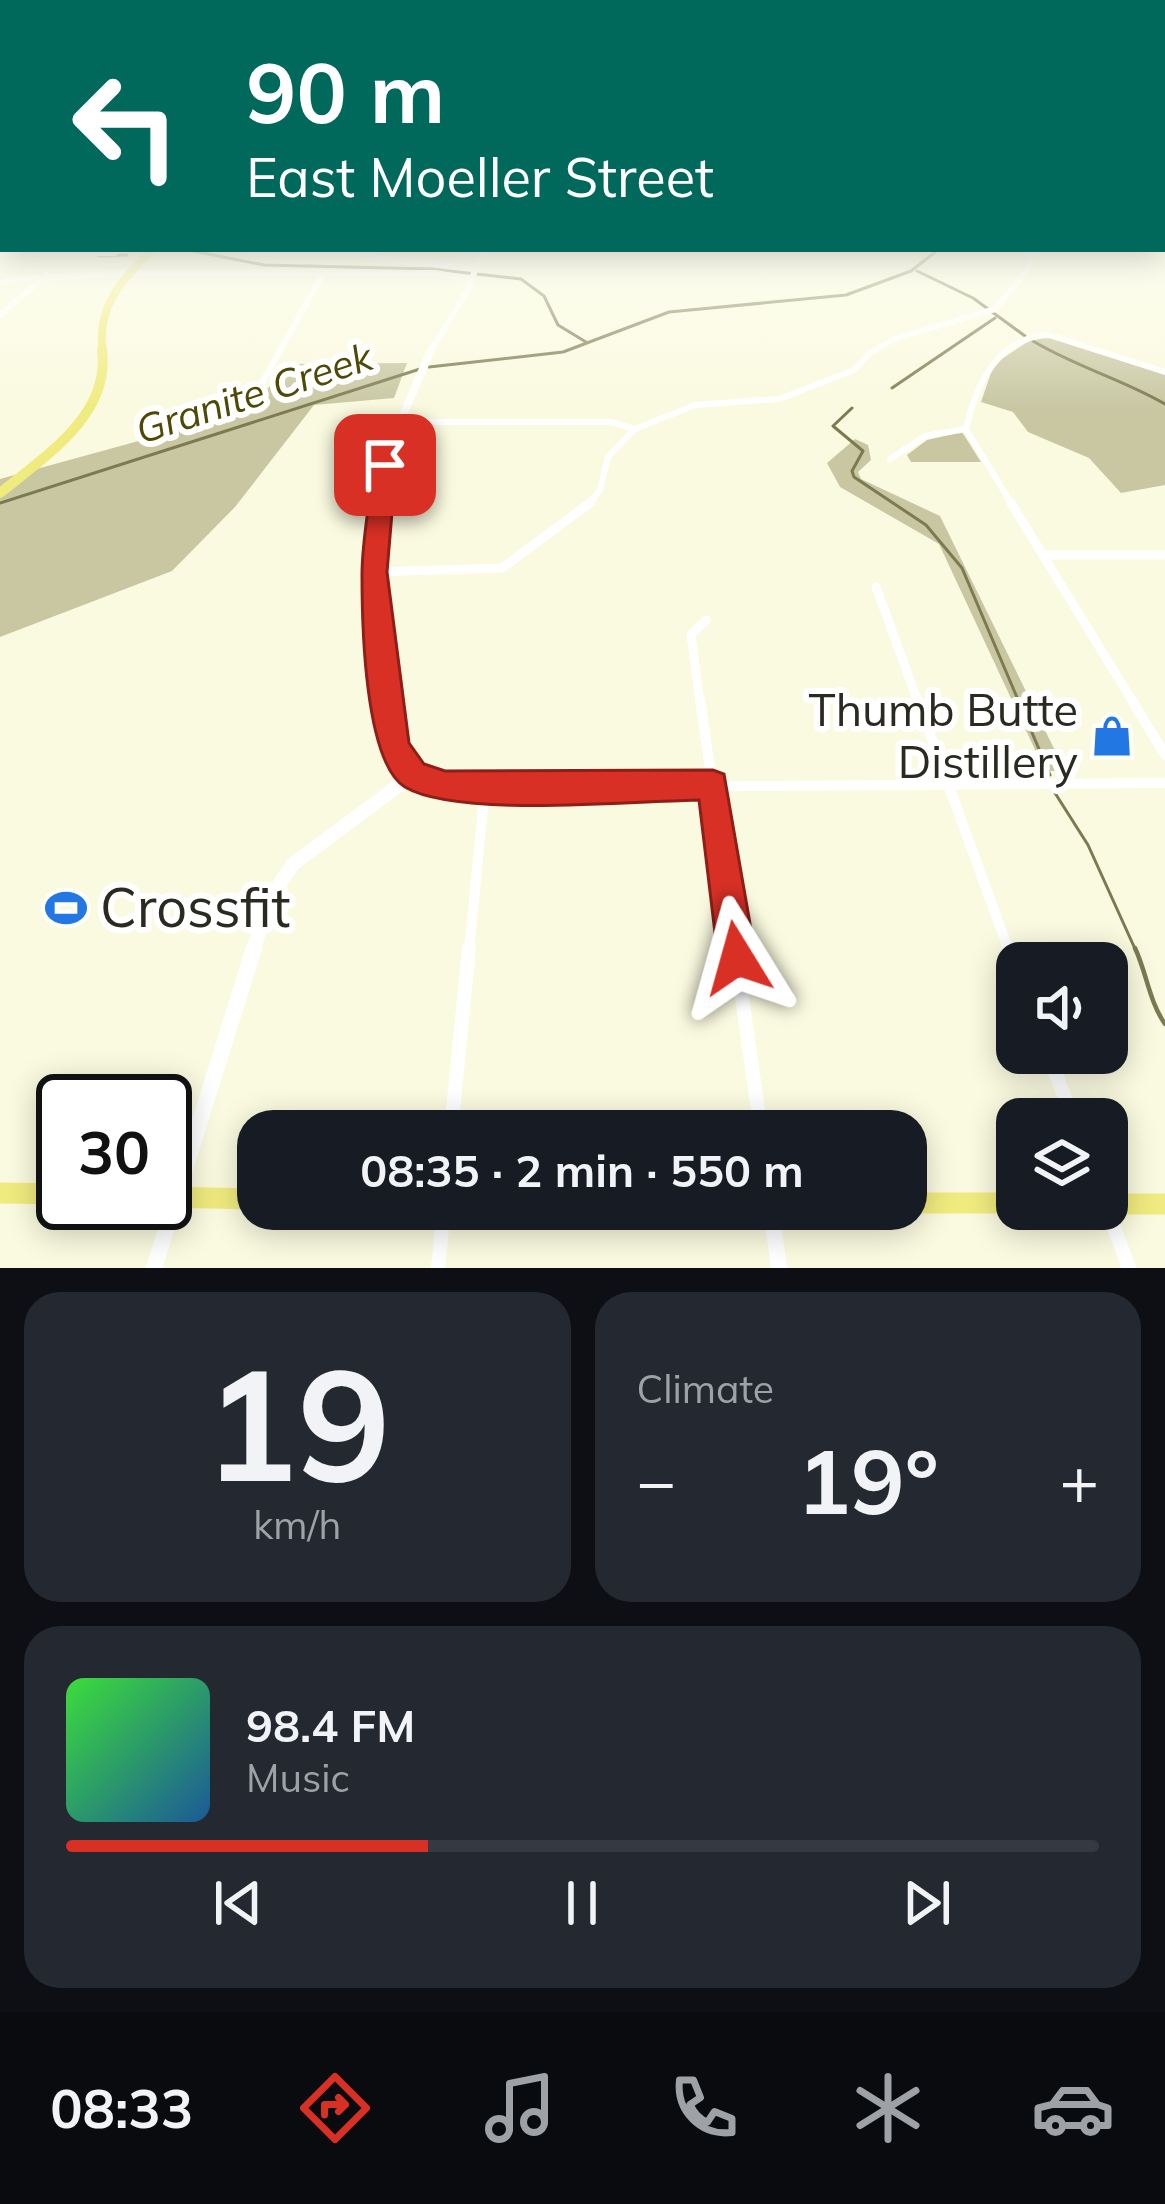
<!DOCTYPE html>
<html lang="en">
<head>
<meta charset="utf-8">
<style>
	:root { --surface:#171b24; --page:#242831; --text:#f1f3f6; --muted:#9ea1a6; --line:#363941; --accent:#d93025 }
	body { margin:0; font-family:Mulish,sans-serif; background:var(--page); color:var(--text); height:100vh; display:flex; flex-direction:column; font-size:45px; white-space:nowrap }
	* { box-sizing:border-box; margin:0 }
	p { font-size:39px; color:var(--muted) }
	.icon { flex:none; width:66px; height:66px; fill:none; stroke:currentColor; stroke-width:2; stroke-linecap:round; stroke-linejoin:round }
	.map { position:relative; height:1268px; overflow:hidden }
	.drawer { display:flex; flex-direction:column; gap:24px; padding:24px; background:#0d0f14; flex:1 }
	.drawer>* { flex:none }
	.hud { position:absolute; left:0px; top:0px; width:1167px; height:252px; box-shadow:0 6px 30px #0003; background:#00695c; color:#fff; overflow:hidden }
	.buttons { position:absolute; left:996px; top:942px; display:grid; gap:24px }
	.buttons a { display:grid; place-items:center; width:132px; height:132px; border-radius:24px; background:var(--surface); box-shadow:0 6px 30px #0003; font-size:60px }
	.speed { position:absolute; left:36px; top:1074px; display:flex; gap:24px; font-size:60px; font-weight:700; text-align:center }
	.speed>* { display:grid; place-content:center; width:156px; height:156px; border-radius:50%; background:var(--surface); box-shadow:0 6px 30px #0003; line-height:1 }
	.speed .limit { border:6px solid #111; border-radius:18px; background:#fff; color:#111 }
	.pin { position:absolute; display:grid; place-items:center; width:102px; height:102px; color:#fff; margin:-51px; border-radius:24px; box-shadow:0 6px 18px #0006 }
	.me { position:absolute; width:132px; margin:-66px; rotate:352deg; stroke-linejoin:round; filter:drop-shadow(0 0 9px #0008) }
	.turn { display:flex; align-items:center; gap:42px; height:252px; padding:0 48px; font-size:54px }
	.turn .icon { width:156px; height:156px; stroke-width:2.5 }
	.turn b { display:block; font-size:84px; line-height:102px }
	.big { font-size:90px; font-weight:700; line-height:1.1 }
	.drawer .widget { flex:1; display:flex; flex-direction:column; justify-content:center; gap:18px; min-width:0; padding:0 42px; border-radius:36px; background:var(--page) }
	.drawer .dial { align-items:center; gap:0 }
	.dial b { font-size:156px; line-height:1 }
	.song { display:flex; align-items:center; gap:36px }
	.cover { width:144px; height:144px; border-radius:18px; background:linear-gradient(135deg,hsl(120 70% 55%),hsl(210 70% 35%)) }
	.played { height:12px; border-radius:6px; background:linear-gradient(90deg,var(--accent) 35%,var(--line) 35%) }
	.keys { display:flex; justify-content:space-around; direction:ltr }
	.heat { display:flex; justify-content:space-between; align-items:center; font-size:66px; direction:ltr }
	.drawer .tiles { flex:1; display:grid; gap:24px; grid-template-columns:1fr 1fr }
	.widget:last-child { grid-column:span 2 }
	.trip { position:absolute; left:237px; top:1110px; width:690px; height:120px; border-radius:36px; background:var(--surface); box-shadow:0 6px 30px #0003; font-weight:700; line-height:120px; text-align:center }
	.tab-bar { display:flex; height:192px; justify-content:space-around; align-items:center; background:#090b0e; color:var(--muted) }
	.tab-bar .icon { width:84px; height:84px }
	.tab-bar .current { color:var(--accent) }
	.tab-bar b { font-size:54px; color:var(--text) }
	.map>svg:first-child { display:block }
</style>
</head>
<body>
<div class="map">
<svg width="1165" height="1268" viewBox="0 0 1165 1268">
	<rect width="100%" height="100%" fill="#fafae0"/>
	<g fill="#c8c7a2">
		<path d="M1035,337l19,1 111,34v113l-44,8 -32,-35 -61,-26 -15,-20 -32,-10 13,-38z"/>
		<path d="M407,363l-13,35 -80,7 -79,102 -63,64 -172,66v-158l248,-68 41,-47z"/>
		<path d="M962,432l19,30h-70l-4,-7 20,-15z"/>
		<path d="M855,439l13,6 3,15 -13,12 3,7 79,37 125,255h-20l-106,-227 -99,-57 -13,-24z"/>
	</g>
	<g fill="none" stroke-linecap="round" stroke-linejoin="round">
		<g stroke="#7b7a51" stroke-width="3">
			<path d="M183,249l81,16 168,4 89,10 23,17 14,29 28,17"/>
			<path d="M99,256l28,-1"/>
			<path d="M917,271l56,27 52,38"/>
			<path d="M1033,341c43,26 89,38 132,63"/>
			<path d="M429,367l134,-15 106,-40 177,-17 65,-24 28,-22"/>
			<path d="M892,388l103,-70"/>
			<path d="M852,408l-19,18 30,25 -11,20 2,6 72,48 36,43 88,207"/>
			<path d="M0,503l420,-134"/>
			<path d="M1055,793l33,52 48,106"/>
		</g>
		<path stroke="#7b7a51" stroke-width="4.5" d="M1135,948c12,26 14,53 30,76"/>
		<g stroke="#fff" stroke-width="6">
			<path d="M244,249l4,4h87l141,16"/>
			<path d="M49,253h66"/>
			<path d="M130,273h305l36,6"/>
			<path d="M0,283l20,-4"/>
			<path d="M0,315l46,-40"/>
			<path d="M237,407l25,-24 61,-109"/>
			<path d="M398,422h213l24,7"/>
			<path d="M890,459l35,-23 41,-7"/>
			<path d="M587,506l13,-16 8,-33 27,-28 60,-24 84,-6 75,-29 17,-18 23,-13 101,-30 33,-40 5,-20"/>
			<path d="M1013,506l-47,-77c10,-45 32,-92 83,-94l116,37"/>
		</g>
		<g stroke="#fff" stroke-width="9">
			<path d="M1011,503l122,199"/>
			<path d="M1044,555h121"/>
			<path d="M375,572l127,-4 88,-65"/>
			<path d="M876,587l42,115"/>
			<path d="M700,702l-9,-67 15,-15"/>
		</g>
		<g stroke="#fff" stroke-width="10">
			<path d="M700,699l36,252"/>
			<path d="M917,699l92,252"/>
			<path d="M1131,699l34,56"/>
			<path d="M413,775l32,11 40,2 680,-5"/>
			<path d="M469,951l16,-163"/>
		</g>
		<g stroke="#fff" stroke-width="14">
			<path d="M735,948l26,183"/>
			<path d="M1008,948l9,24"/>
			<path d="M1048,1053l25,66"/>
			<path d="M451,1131l18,-183"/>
			<path d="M1107,1209l22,59"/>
			<path d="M438,1268l6,-59"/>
		</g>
		<g stroke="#fff" stroke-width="6">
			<path d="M0,253h49"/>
			<path d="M20,279l110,-6"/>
			<path d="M429,353l37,-59 17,-45"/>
		</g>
		<path stroke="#fff" stroke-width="8" d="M380,506l13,-67 38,-89"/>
		<path stroke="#fff" stroke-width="10" d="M381,503l-4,76 9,123"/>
		<path stroke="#fff" stroke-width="14" d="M253,951l17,-53 23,-34 120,-89 -15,-29 -12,-47"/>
		<g stroke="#fff" stroke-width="16">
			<path d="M771,1209l8,59"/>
			<path d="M154,1268l100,-320"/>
		</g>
		<path stroke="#f0eb7e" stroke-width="8" d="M103,353c-7,-47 18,-72 50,-104"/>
		<path stroke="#f0eb7e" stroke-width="10" d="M0,493c44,-36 111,-78 102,-143"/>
		<g stroke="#f0eb7e" stroke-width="21">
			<path d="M0,1193l63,1"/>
			<path d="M165,1197l93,2"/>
			<path d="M906,1203h111"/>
			<path d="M1107,1204h58"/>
		</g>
	</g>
	<linearGradient id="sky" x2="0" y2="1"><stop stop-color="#8aabb4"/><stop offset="0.57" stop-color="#fdfdf1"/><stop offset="1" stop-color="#fdfdf1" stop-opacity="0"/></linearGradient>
	<rect width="1165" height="410" fill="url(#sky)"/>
	<path fill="#d93025" stroke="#8d1f18" stroke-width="3" d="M385,458l11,7 -9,107 22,171 15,21 21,7 268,-1 11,4 32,184 -6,13 -13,6 -14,-6 -5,-13 -19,-158c-66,1 -242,18 -294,-13 -41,-25 -43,-166 -43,-212 0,-36 8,-74 12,-110z"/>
	<defs>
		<g id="shop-bare" transform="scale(3.24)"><path d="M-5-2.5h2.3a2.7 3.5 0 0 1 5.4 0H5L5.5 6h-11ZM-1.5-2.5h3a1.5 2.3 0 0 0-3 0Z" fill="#2277e2" stroke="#fff" stroke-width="2.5" paint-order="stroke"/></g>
		<g id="stadium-bare" transform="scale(3.24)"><path d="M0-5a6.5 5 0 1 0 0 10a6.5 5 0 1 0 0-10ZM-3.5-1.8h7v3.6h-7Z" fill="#2277e2" stroke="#fff" stroke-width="2.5" paint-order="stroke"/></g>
	</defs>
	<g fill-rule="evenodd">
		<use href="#shop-bare" x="1112" y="736"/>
		<use href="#stadium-bare" x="66" y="908"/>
	</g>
	<g text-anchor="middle" stroke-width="12" stroke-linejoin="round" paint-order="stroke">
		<g font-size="39" font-style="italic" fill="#4e4a05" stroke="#fff">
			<text transform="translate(254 393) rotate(-18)" y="14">Granite Creek</text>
		</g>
		<g font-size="45" fill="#2a2a20" stroke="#fff" text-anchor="end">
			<text x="1078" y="726">Thumb Butte<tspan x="1078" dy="52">Distillery</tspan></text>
		</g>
		<g font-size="54" fill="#2a2a20" stroke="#fff" text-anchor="start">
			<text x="100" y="927">Crossfit</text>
		</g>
	</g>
</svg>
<div class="buttons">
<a><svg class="icon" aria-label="sound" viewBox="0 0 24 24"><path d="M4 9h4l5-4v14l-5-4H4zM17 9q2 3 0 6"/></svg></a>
<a><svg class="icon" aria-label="layers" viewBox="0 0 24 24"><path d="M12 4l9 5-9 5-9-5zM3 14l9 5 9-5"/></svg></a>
</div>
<div class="speed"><div class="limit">30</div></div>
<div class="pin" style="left:385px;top:465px;background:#d93025"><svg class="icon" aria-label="arrive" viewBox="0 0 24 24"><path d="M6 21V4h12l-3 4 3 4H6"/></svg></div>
<svg class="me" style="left:737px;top:958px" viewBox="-20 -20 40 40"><path d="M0-17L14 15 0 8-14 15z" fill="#d93025" stroke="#fff" stroke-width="4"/></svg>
<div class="trip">08:35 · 2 min · 550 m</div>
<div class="hud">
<div class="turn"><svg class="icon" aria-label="left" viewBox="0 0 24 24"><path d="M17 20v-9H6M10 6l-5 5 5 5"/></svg><div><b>90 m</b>East Moeller Street</div></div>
</div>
</div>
<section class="drawer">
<div class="tiles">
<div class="widget dial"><b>19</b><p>km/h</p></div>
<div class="widget"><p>Climate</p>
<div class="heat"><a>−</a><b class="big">19°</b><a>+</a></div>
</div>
<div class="widget">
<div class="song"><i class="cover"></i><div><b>98.4 FM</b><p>Music</p></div></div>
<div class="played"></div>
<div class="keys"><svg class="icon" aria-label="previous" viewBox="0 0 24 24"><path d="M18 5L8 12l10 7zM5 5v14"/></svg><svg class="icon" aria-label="pause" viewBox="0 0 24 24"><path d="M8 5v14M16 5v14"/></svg><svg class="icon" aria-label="next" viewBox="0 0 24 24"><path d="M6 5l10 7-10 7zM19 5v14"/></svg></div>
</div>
</div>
</section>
<nav class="tab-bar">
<b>08:33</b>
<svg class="icon current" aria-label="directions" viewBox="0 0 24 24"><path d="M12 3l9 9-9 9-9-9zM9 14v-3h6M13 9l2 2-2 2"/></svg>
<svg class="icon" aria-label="music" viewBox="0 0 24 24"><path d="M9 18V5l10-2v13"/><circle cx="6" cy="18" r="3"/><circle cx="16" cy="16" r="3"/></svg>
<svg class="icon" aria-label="phone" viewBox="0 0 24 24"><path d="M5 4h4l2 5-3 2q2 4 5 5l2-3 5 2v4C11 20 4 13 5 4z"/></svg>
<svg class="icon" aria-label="climate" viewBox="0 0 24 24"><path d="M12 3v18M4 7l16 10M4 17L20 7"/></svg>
<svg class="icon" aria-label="car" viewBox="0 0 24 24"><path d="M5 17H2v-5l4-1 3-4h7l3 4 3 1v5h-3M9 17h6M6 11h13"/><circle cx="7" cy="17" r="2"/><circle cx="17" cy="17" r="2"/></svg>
</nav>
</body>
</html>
